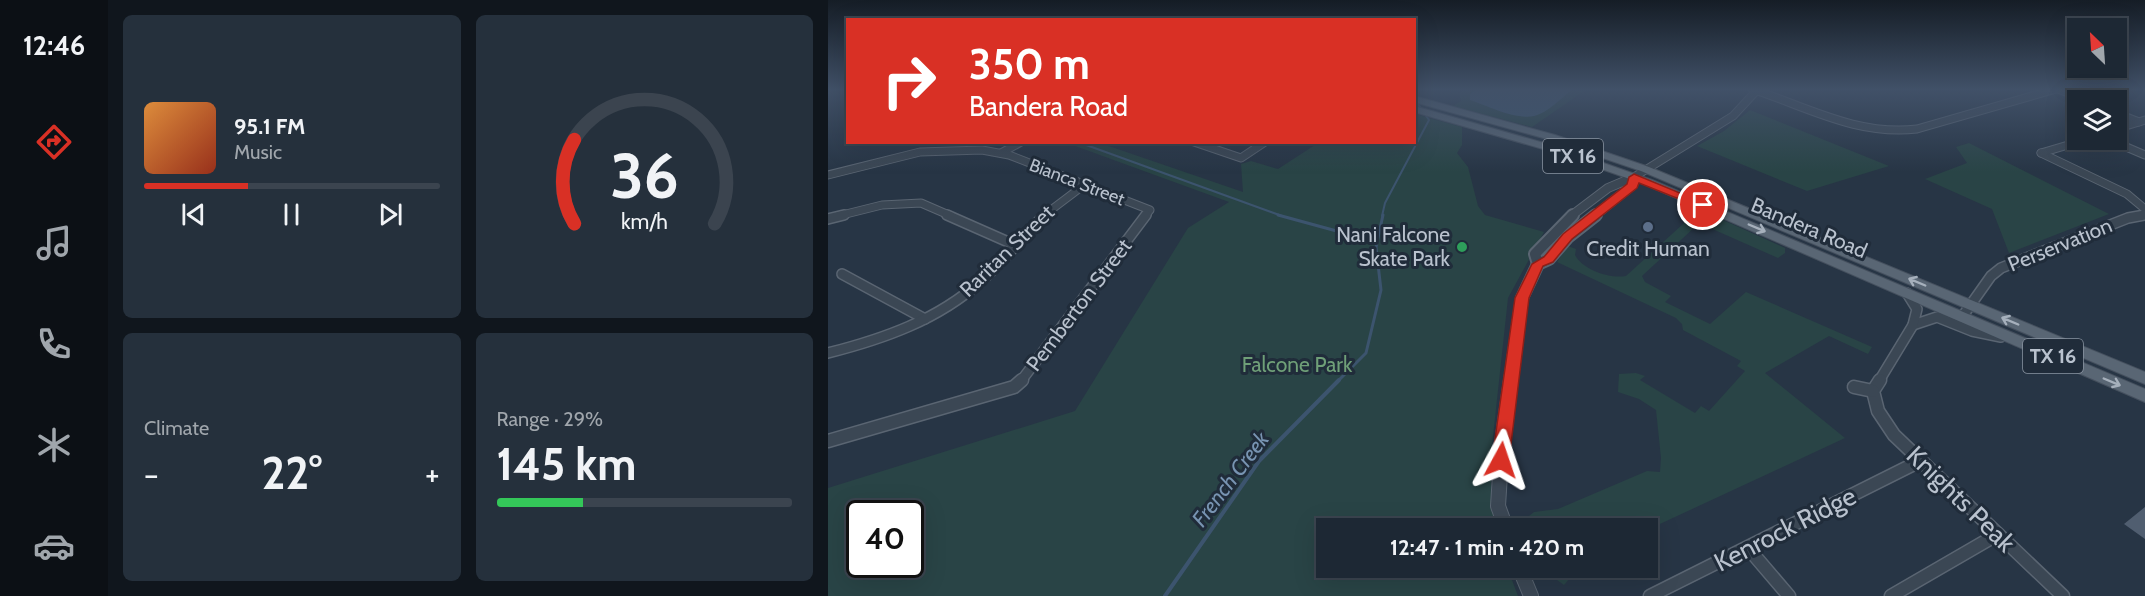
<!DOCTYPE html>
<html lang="en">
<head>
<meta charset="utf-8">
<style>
	:root { --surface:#1d2834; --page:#25303c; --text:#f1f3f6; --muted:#a0a6ac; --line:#3b444f; --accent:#d93025 }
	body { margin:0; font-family:Cabin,sans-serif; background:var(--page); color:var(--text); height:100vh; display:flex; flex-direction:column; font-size:22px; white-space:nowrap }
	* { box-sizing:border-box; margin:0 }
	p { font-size:20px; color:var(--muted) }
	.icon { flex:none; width:33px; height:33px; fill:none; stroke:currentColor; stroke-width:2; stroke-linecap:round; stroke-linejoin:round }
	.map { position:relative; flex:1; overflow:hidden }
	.sheet { display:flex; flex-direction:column; gap:15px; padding:15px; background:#10161d; width:720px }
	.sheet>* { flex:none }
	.guide { position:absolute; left:18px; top:18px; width:570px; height:126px; border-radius:0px; box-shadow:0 6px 24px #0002,0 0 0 2px var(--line); background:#d93025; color:#fff; overflow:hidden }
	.needle { width:39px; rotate:335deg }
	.tools { position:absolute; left:1239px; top:18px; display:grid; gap:12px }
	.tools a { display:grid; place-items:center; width:60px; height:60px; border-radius:0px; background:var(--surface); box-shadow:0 6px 24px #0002,0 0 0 2px var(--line); font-size:30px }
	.speed { position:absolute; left:18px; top:500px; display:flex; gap:12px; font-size:30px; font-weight:700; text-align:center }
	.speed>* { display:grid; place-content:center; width:78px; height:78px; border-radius:50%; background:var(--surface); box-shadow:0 6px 24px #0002,0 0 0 2px var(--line); line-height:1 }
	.speed .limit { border:3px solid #111; border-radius:9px; background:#fff; color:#111 }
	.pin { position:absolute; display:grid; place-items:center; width:51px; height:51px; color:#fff; margin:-26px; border:3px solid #fff; border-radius:50%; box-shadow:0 2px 6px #0007 }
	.me { position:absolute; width:66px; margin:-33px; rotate:5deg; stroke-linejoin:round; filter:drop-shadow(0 0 4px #0008) }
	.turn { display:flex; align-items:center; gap:21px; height:126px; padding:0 24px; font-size:27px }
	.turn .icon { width:78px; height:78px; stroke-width:2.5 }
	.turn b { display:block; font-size:42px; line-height:51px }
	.big { font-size:45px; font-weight:700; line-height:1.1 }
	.sheet .card { flex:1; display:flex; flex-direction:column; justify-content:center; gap:9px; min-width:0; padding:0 21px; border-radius:9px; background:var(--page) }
	.sheet .dial { align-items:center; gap:0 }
	.dial svg { height:156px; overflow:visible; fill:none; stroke:var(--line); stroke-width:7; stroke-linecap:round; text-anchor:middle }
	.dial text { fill:var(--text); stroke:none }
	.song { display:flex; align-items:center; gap:18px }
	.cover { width:72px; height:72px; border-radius:9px; background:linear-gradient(135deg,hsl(30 70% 55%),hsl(10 70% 35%)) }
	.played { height:6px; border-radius:3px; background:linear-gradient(90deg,var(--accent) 35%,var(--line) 35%) }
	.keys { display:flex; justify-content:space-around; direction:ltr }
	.heat { display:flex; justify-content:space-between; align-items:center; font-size:33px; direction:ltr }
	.charge { height:9px; border-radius:4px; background:linear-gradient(90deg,#34c759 29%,var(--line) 0) }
	.sheet .tiles { flex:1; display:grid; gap:15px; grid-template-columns:repeat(2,1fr) }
	.trip { position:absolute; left:488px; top:518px; width:342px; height:60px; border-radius:0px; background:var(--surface); box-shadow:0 6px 24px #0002,0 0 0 2px var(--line); font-weight:700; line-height:60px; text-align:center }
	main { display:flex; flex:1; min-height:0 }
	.tab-bar { display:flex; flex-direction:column; width:108px; justify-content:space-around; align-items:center; background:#0c1015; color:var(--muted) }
	.tab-bar .icon { width:42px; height:42px }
	.tab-bar .active { color:var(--accent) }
	.tab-bar b { font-size:27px; color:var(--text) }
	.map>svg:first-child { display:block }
</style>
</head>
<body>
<main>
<nav class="tab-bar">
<b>12:46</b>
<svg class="icon active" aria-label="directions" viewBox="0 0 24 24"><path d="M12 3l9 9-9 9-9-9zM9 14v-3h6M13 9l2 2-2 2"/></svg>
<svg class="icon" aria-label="music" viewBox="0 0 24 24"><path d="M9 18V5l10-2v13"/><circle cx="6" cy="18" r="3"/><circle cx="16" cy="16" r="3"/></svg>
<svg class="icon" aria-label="phone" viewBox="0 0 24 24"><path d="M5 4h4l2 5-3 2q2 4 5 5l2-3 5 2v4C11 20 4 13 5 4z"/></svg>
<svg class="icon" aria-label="climate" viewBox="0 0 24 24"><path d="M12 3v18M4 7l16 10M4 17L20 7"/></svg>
<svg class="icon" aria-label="car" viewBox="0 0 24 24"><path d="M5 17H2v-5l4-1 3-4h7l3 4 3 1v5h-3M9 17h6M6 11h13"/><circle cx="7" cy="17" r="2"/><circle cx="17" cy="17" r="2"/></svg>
</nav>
<section class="sheet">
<div class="tiles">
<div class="card">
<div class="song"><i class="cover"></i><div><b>95.1 FM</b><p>Music</p></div></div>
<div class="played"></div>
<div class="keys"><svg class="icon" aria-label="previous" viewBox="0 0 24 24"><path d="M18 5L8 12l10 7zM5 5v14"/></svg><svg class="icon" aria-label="pause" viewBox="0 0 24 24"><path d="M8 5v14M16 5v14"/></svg><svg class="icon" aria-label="next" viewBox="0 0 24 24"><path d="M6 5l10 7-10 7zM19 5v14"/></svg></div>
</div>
<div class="card dial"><svg viewBox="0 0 100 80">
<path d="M14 69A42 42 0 1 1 86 69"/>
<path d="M14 69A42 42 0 0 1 14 26" stroke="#d93025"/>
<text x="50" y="56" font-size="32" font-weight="700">36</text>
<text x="50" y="72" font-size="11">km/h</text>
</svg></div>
<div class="card"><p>Climate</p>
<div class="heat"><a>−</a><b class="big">22°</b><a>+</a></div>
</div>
<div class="card"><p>Range · 29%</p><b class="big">145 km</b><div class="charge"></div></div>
</div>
</section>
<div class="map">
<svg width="1317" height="596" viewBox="0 0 1317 596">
	<rect width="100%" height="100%" fill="#273545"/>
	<g fill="#294446" fill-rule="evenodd">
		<path d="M637,89h122l-55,38 -79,-21 8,-5 -2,-8z"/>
		<path d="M922,110l139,56 -82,25 -110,-45 27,-15z"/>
		<path d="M587,114l47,13v18l-5,8 11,14 10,39 7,9 59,17 -36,66 -17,157v26l6,47h-171v39h181l11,29h-690v-108l247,-77 113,-183 41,-26 -162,-59h33l143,49 -2,-28 10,-3 27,8 40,-26 96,-1zM32,513h50v51h-50z"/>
		<path d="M1141,143l140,71 -100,39 -17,-44 -67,-30 42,-16 -11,-16z"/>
		<path d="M873,210l84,38v5l-7,5 -77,-34 -5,2 -54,50 3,6 26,14 -6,6 45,22 36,-32 126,55 -4,7 -39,-18 -64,37 80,65 -198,92 -123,-2v-8l10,-8 24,-3 89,-38 13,1 1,-14 -5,-48 -17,-11 -21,-7 1,-18 17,-1 9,3 -5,4 55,33 6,-7 8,5 36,-40 -8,-5 4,-5 -58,-31 -1,-6 -6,-6 -119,-56 11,-16 8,3 -1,6c8,15 35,24 51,21l57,-52 6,-10z"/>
		<path d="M711,567h40l-15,18z"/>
	</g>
	<path fill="#3c546e" d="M649,89h96c-11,8 -25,24 -39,27 -19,4 -46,-10 -64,-16v-6z"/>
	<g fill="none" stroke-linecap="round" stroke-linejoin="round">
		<g stroke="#3c546e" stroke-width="2">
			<path d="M250,142l204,74"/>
			<path d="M554,216l3,-13 44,-83 -13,-19"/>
		</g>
		<g stroke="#3c546e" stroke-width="3">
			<path d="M450,215l99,27"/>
			<path d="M510,381l28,-28 15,-63 -5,-43 7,-32"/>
		</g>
		<path stroke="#3c546e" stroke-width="4" d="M337,596l94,-135 80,-81"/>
	</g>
	<path fill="#505e70" d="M1317,507v32l-21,-15z"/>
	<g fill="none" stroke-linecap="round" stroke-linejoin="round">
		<g stroke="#5a6572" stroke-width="9">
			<g id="minor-far2">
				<path d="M924,89c55,18 105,47 165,40l139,-40"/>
				<path d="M1230,89l29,11"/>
				<path d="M1288,113l23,9"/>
				<path d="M1288,129l29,-9"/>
				<path d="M1282,140l35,15"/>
				<path d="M366,142l47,16 24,-16"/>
				<path d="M173,153l20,-11"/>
				<path d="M1213,153l86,41 18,15"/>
				<path d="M1213,153l44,-13"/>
				<path d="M0,175l92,-23 62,-2 27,5 141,55 -5,6"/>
				<path d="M806,177l99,-61 25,-27"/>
				<path d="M10,216l44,-11 39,-2 30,13"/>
				<path d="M215,216l41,-31"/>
				<path d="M1310,216l7,-1"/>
			</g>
		</g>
		<g stroke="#5a6572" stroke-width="12">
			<g id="minor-far1">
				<path d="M119,215l68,30"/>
				<path d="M0,219l16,-4"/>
				<path d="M14,274l83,45"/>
				<path d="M1134,317l29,-41 10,-8 127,-50 17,-3"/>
				<path d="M1085,325l24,-8 35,14 29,6"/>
				<path d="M0,353c55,-14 110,-33 153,-72 23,-20 41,-45 64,-66"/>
				<path d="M193,381l125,-166"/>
				<path d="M1051,381l34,-56 4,-16 -10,-16"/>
			</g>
		</g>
		<g stroke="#5a6572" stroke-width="15">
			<g id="minor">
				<path d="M1052,380l-7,11 5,20 16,24 169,161"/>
				<path d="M1026,387l19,4"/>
				<path d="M0,441l186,-54 8,-7"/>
				<path d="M920,548l41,48"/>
				<path d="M822,596l270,-135"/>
				<path d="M1063,596l107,-62"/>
			</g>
		</g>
		<g stroke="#5a6572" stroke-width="10">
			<path id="tertiary-far2" d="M743,216l37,-28 26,-11 -1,8 -39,31"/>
		</g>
		<g stroke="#5a6572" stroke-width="14">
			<g id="tertiary-far1">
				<path d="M710,264l-3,-10 38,-39"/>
				<path d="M710,264l11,-5 19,-22 28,-22"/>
				<path d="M682,381l12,-83 16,-34"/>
			</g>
		</g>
		<g stroke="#5a6572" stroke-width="16">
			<g id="tertiary">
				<path d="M678,528l-8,-22 4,-63 9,-63"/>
				<path d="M691,567l12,29"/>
			</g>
		</g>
		<g stroke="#45505e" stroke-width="2">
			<g id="primary">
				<path d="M586,96l141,39 94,32 496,205v12l-504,-213 -94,-32 -133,-37z"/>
				<path d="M586,106l144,41 94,33 493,209v13l-501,-218 -94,-33 -136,-39z"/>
			</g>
		</g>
		<use href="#minor-far2" stroke="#3b4754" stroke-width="7"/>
		<use href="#minor-far1" stroke="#3b4754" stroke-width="9"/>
		<use href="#minor" stroke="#3b4754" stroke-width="12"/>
		<use href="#tertiary-far2" stroke="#3b4754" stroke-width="8"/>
		<use href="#tertiary-far1" stroke="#3b4754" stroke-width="10"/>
		<use href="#tertiary" stroke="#3b4754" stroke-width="14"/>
		<use href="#primary" fill="#596674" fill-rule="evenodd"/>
	</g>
	<defs><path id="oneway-shaft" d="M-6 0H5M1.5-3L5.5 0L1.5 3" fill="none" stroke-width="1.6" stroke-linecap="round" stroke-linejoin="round" transform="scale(1.5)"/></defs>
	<g stroke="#a6b0bc">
		<use href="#oneway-shaft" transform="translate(929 228) rotate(23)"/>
		<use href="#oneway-shaft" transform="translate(1089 282) rotate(-157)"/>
		<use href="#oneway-shaft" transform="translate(1182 321) rotate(-157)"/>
		<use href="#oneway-shaft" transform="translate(1284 382) rotate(23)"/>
	</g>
	<linearGradient id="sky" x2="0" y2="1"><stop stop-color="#151d26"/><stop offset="0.52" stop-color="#415168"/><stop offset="1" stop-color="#415168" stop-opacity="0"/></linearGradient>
	<rect width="1317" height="172" fill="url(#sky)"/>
	<path fill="#d93025" stroke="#8d1f18" stroke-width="1.5" d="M806,174l75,31 -6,3 -4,-1 -60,-24 -2,5 -65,51 -19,23 -10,4 -14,32 -20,162 -2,5 -6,2 -6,-2 -3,-5 23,-162 17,-34 12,-7 19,-23 64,-50 2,-7z"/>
	<circle fill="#5c6f8a" stroke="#202c3a" stroke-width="2" cx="820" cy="227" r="6"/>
	<circle fill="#2e9e5b" stroke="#202c3a" stroke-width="2" cx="634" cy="247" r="6"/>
	<g text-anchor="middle" stroke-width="6" stroke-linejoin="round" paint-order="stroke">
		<g font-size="18" fill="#b9c2ce" stroke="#202c3a">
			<text transform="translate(249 182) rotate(21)" y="6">Bianca Street</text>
		</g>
		<g fill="#202c3a" stroke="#8b95a2" stroke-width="1.5">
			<rect x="715" y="139" width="60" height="34" rx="4.5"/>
			<rect x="1195" y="339" width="60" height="34" rx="4.5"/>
		</g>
		<g font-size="20" font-weight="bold" fill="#b9c2ce">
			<text x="745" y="163">TX 16</text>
			<text x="1225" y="363">TX 16</text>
		</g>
		<g font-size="21" fill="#b9c2ce" stroke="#202c3a">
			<text transform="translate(981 228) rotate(23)" y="7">Bandera Road</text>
			<text transform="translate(1232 245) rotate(-22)" y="7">Perservation</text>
			<text transform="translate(179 251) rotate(-44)" y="7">Raritan Street</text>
			<text transform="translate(251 305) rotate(-53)" y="7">Pemberton Street</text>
		</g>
		<g font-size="21" fill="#b9c2ce" stroke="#202c3a" text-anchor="end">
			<text x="622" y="242">Nani Falcone<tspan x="622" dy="24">Skate Park</tspan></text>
			<text x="820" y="256" text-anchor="middle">Credit Human</text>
		</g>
		<g font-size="21" fill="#6f9f78" stroke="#202c3a">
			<text x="469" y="372">Falcone Park</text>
		</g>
		<g font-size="22" font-style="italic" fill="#7894b2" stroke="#202c3a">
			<text transform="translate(402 479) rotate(-53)" y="8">French Creek</text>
		</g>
		<g font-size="26" fill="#b9c2ce" stroke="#202c3a">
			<text transform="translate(1133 499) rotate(44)" y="9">Knights Peak</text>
			<text transform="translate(957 529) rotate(-27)" y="9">Kenrock Ridge</text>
		</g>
	</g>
</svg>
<div class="tools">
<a><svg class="needle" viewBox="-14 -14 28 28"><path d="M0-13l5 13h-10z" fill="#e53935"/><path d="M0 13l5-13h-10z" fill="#a0a6ac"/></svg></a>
<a><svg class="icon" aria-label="layers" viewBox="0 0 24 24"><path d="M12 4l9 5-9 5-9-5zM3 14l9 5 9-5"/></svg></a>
</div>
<div class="speed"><div class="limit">40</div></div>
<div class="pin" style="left:875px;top:205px;background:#d93025"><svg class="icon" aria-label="arrive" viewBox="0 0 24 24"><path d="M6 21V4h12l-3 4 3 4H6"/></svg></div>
<svg class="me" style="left:673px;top:460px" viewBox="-20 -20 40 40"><path d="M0-17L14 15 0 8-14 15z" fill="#d93025" stroke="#fff" stroke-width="4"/></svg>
<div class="trip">12:47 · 1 min · 420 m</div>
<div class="guide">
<div class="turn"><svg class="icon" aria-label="right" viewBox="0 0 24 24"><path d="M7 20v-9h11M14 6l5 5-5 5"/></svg><div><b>350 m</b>Bandera Road</div></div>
</div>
</div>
</main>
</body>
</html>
